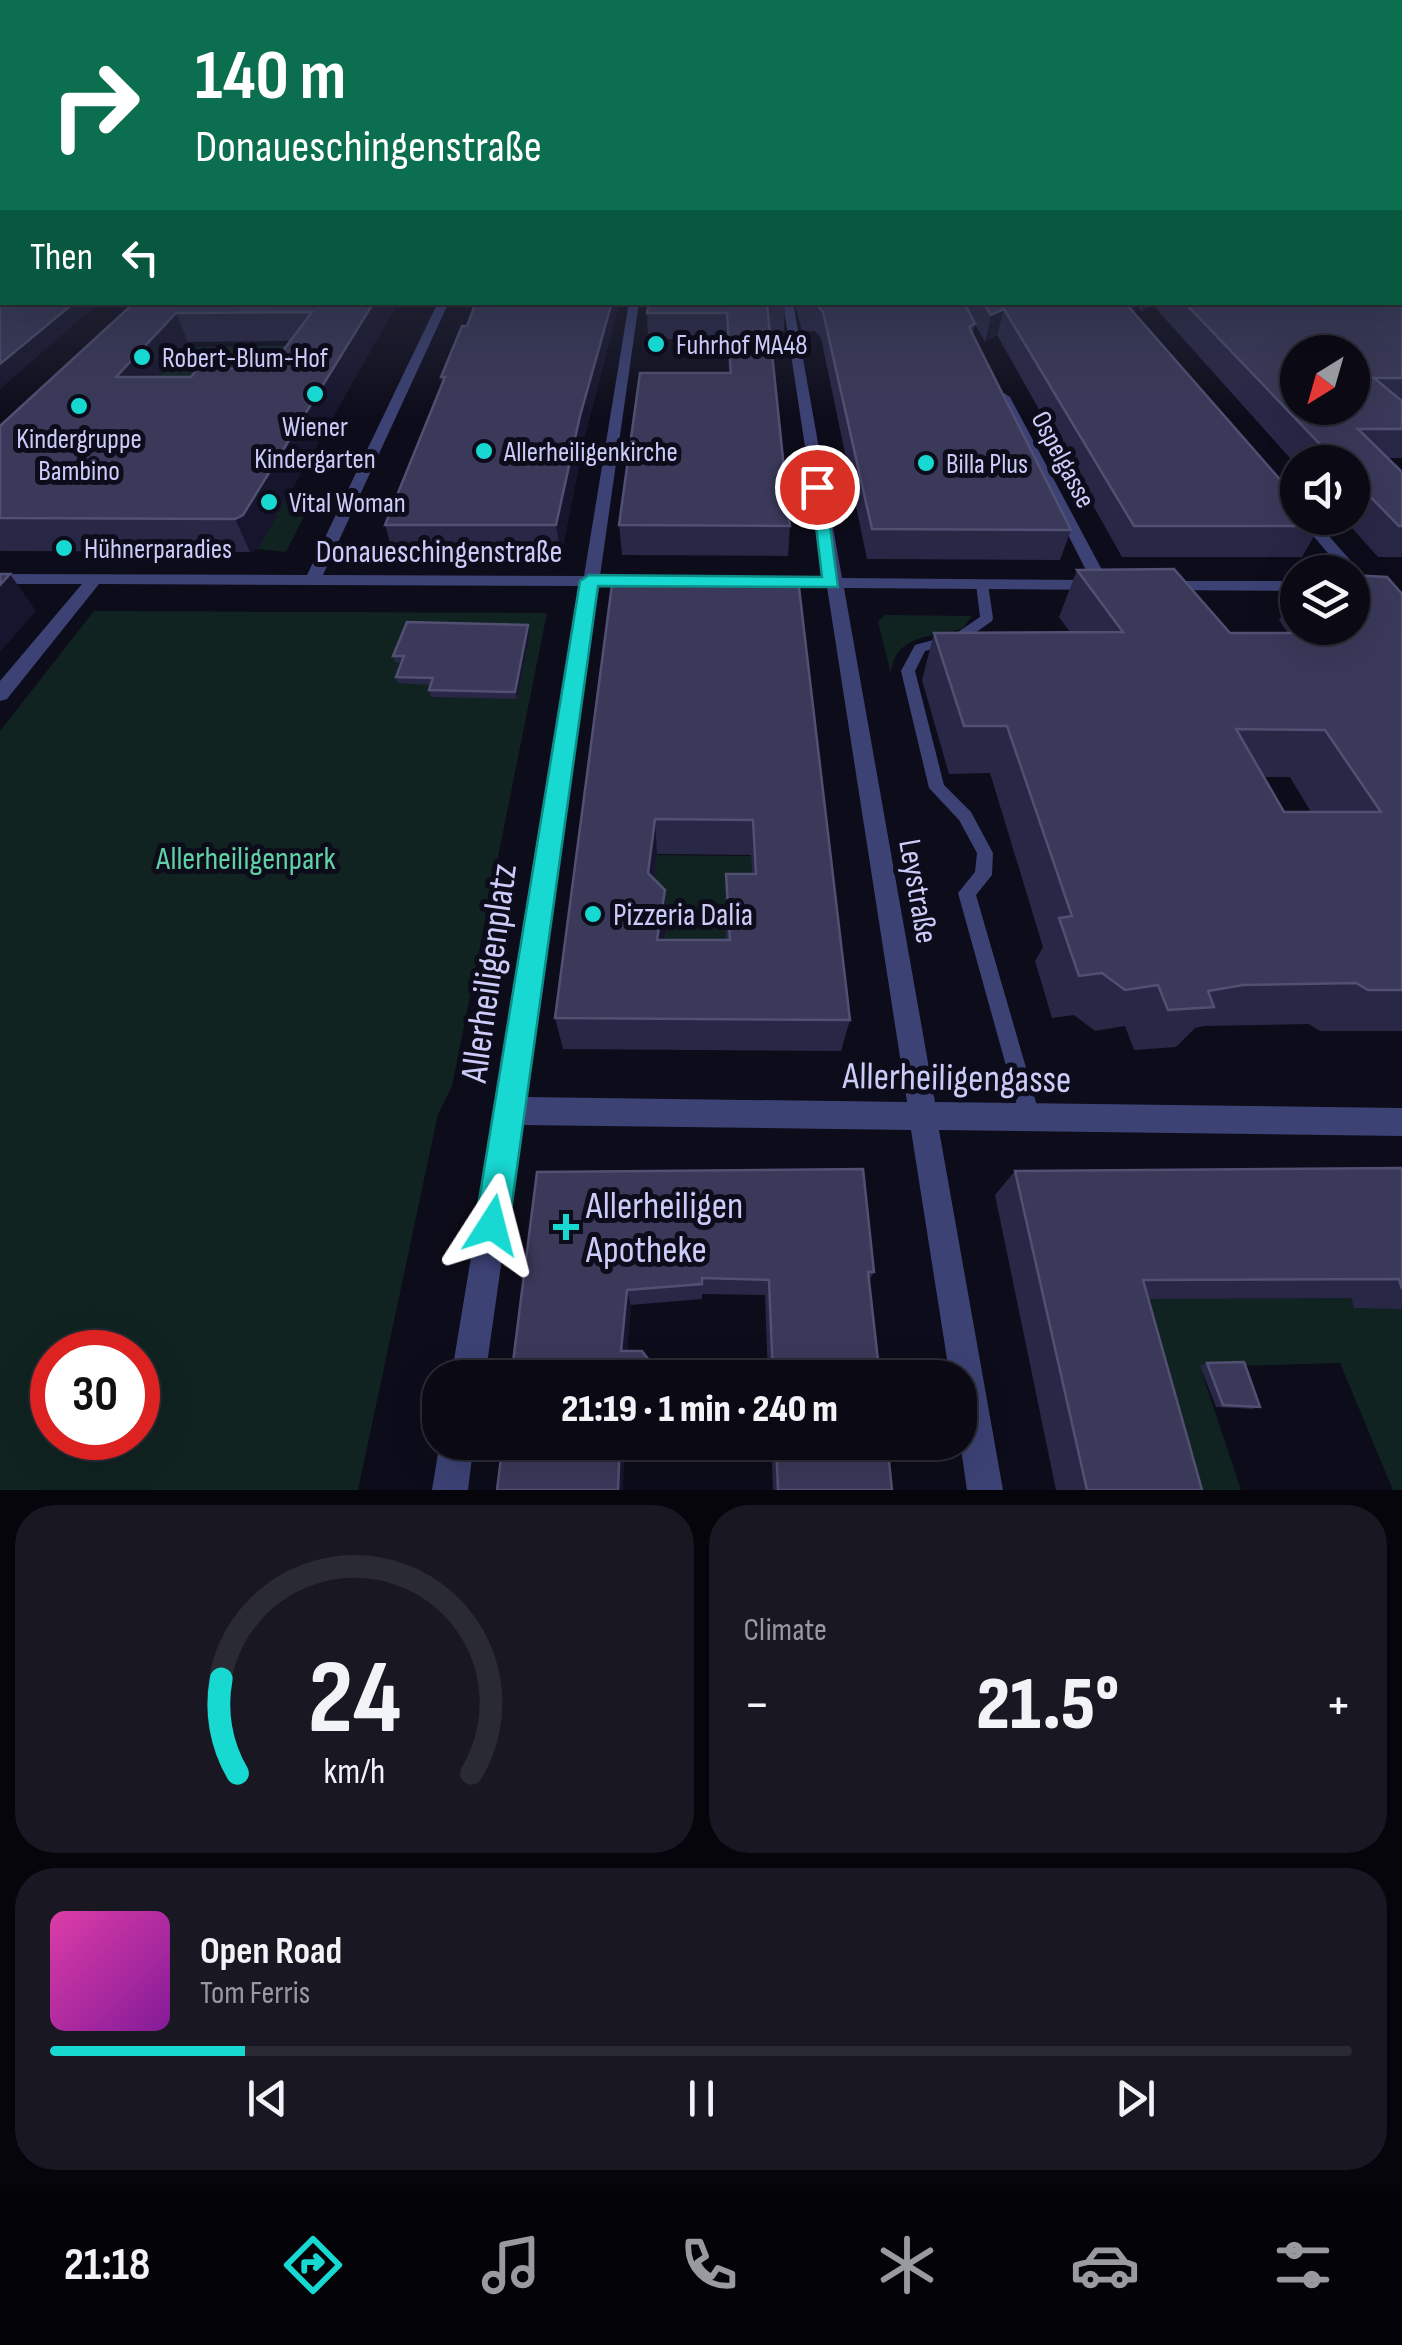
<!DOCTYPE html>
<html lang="en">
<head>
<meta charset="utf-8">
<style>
	:root { --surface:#0a0914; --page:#181722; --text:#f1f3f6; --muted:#999aa0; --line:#2a2a34; --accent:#17d9d2 }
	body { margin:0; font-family:"Sofia Sans Condensed",sans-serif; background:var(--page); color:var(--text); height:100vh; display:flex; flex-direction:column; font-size:38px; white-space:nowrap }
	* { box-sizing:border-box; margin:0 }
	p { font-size:32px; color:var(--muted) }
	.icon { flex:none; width:55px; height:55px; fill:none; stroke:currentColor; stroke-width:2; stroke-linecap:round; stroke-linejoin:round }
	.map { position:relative; height:1490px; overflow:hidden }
	.details { display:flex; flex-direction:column; gap:15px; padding:15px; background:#06050b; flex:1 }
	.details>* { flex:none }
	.hud { position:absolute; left:0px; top:0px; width:1402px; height:305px; box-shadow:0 10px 40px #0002,0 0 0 2px var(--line); background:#0b6e4f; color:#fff; overflow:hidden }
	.needle { width:65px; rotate:217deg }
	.buttons { position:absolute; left:1280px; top:335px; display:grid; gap:20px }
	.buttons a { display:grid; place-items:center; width:90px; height:90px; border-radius:50%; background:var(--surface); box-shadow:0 10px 40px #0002,0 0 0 2px var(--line); font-size:50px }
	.speed { position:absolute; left:30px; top:1330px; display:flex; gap:20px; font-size:50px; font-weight:700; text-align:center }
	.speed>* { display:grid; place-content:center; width:130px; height:130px; border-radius:50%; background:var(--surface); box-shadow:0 10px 40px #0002,0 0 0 2px var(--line); line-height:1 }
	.speed .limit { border:15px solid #d22; background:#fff; color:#111 }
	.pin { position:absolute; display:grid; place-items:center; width:85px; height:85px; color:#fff; margin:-42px; border:5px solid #fff; border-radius:50%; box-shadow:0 2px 10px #0007 }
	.me { position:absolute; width:110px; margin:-55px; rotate:9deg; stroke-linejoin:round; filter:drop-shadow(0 0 8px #0008) }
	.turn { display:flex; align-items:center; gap:35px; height:210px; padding:0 30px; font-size:45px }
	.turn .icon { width:130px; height:130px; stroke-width:2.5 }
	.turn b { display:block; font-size:70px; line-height:85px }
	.then { display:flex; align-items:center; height:95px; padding:0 30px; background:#0003; gap:20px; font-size:38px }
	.big { font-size:75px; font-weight:800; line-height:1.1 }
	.details .widget { flex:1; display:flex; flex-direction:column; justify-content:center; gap:15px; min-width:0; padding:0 35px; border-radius:40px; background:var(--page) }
	.details .dial { align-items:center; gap:0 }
	.dial svg { height:260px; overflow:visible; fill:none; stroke:var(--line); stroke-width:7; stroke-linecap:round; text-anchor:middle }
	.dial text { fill:var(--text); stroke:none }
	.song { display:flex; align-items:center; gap:30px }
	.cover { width:120px; height:120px; border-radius:15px; background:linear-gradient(135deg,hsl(320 70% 55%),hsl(290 70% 35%)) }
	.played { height:10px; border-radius:5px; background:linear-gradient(90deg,var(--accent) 15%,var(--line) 15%) }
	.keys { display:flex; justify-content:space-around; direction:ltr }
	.heat { display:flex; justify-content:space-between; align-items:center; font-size:55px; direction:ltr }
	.details .tiles { flex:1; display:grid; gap:15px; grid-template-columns:1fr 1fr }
	.widget:last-child { grid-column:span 2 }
	.trip { position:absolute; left:422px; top:1360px; width:555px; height:100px; border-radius:40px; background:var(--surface); box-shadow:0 10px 40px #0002,0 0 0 2px var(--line); font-weight:800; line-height:100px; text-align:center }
	.dock { display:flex; height:160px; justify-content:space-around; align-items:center; background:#040408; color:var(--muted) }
	.dock .icon { width:70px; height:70px }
	.dock .current { color:var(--accent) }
	.dock b { font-size:45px; color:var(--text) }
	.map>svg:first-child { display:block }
</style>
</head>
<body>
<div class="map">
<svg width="1402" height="1490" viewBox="0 0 1402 1490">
	<rect width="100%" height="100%" fill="#0d0c1a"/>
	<g fill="#102320" fill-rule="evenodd">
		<path d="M325,345l-55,26c-34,-17 -105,23 -139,37l55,-61z"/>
		<path d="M315,495l-29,57 -28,-3 30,-53z"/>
		<path d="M94,611l453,2 -95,473 -14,28 -80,376h-358v-759zM52,1352h86v86h-86z"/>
		<path d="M885,615l87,1 -9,12c-31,10 -68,5 -72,46l-13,-52z"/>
		<path d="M657,855l94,1 2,53 -28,1 1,18 16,15 -85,1 -8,-29z"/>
		<path d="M1351,1298l3,10h48v182h-9l-53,-127 -140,4 41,123h-80l-49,-191z"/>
	</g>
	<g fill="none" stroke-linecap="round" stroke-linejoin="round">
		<path fill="#3c4274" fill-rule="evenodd" d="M982,580l6,4 5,34 -1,3 -27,19 -40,11 -10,20 29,114 27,27 22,41 -1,22 -16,20 64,221 -3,7 -7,3 -7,-3 -3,-7 -62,-223 17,-21 2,-19 -18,-33 -30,-32 -28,-117 14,-26 40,-11 25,-17 -4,-33z"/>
		<g fill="#3c4274" fill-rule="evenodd">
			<path d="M438,302h11l-126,273 261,1 45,-274h10l-39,274h38l8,5 -8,5h-39l-74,511 382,5 -80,-515h-55l-8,-5 8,-5 53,1 -42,-276h10l49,276 249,2 -93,-183 6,-4 6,4 100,188 -8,5 -258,-2 91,514 467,6v28l-463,-6 64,360h-36l-7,-48v-64h-10l-39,-248 -390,-5 -36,253h-34l131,-792 -483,-2 -92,115 -7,2v-20l82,-97h-82v-10l307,1z"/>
			<path d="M1298,518h15l45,51v6l-14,-3z"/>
			<path d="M1162,581h136v10l-142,-1v-8z"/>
			<path d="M440,1441l34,1 -6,48h-36z"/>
		</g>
	</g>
	<g fill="#292746" fill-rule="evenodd">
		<path d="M1402,207v251h-14l14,14v85h-24l-35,-39h9v-56h-54v5l-146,-163 -10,8 -6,-7 -2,7 186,214 -18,31h-180l-125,-222 -12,7 -10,-18 -2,10 98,196 -11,30 -193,-1 -46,-221 -6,-7h-13l-8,-29h606z"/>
		<path d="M135,302h263l-140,247 -8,3 -250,-1v-125zM290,341l-20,27 -79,9h-33l30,-35z"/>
		<path d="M785,302l-1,29h-15l21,195 -2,30 -166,-1 -3,-30 110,-152 -2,-34h-79l-1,-26z"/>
		<path d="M462,326l121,118 -22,112h-167l-9,-31 57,-141 -1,-7z"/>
		<path d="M1077,570l153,63h58l-9,-13 19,-30v38h54l50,-34v437h-82l-11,-7 -105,2 -9,2 -19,19 -42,3 -9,-24 -30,5 -21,-16 -22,3 -17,-57 8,-14 -53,-174 -41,1 -27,-94 12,-47 136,-1 -11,-15zM1264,777h26l21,35h-27z"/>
		<path d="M613,577l185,2 52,441 -9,31 -278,-2 -8,-31zM657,854l94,1 1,19h-26l-1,35 1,31h-61l2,-15 -2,-35 -11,-11z"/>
		<path d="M530,632l-13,67 -86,-2 -2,-7 2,-5 -33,-2 -2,-6 5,-14 -6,-1 -2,-6z"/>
		<path d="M1402,1168v141l-48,-1 -3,-10 -203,1 54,191h-146l-61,-295 20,-24z"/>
		<path d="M537,1172l337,100 -5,9 11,97h-112l-3,-83 -63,-1v5l-71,6 -4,46 25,13 3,14h-144z"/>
		<path d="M1207,1363l53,44 -8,2 -36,-2 -16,-41z"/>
		<path d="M771,1442h116l5,48h-119z"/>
	</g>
	<g fill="#17152d">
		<path d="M75,302h25l-100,87v-25z"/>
		<path d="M374,302h24l-140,247 -8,3 -15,-33z"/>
		<path d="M612,302h8l-37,142 -22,112 -5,-31 24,-109z"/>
		<path d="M1132,302h5l-7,20 -2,-16z"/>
		<path d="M1146,302h6l-10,10z"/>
		<path d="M1004,309l-7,26 -12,7 6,-27z"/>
		<path d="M176,313l12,29 -57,66 -15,-31z"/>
		<path d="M10,574l26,37 -36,41v-67z"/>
		<path d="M528,625l2,7 -13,67 -2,-7z"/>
		<path d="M655,819l2,35 -7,53 -2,-34z"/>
		<path d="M665,890l2,35 -8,48 -2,-33z"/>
		<path d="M627,1290l4,15 -5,58 -5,-12z"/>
		<path d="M620,1442h5l-2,48h-5z"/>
	</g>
	<g fill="#3b395a" stroke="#515073" stroke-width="2.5" fill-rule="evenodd">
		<path d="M0,207h2v95h73l-75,62z"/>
		<path d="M1400,207h2v171h-28l28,23v28h-44l44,43v54h-3l-47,-48v-16h-15l-153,-160h216zM1298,352h54v56h-54z"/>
		<path d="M135,302h239l-131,213 -8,4 -235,-1v-92zM312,312l-42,56 -73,1 -6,8h-75l60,-64z"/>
		<path d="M476,302h136l-32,114 -24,109h-171l60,-148h-4l21,-51h5z"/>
		<path d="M649,302h136v3h-18l23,221 -171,-1 21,-152h91l-4,-60h-80z"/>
		<path d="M803,302h161l11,22 -6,3 102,203 -199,-1 -49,-217 -6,-7h-13z"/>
		<path d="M983,302h149l-4,4 170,194v18h15l7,8h-186l-130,-217 -13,6z"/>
		<path d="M1174,569l56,64h93l-2,-5h31v-53l35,2 15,17v396h-34l-12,-7 -113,2 -35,6 6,16 -46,3 -10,-25 -33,5 -23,-17 -23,3 -20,-58 13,-2 -65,-190h-43l-30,-93 189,-1 -46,-62zM1236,729l89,1 56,82h-97z"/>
		<path d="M0,574h10l-10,11z"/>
		<path d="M613,577l185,2 52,441 -295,-2zM655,819l98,1 3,54h-30l4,66h-73l8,-50 -17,-17z"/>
		<path d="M407,622l121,3 -13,67 -86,-2 4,-12 -37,-1 8,-21h-11z"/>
		<path d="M1402,1168v121l-3,-10 -256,1 59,210h-115l-72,-319z"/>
		<path d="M863,1169l11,103h-6l12,106h-107l-4,-98 -67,-2v6l-75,6 -6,61h21l10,13v14h-141l26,-206z"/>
		<path d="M1244,1362l16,45 -37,-2 -16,-42z"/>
		<path d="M503,1442h117l-2,48h-121z"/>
		<path d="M776,1442h111l5,48h-114z"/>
	</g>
	<linearGradient id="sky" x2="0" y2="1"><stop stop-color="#07070e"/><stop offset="0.5" stop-color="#2f3449"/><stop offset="1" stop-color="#2f3449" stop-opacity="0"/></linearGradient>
	<rect width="1402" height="416" fill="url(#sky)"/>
	<path fill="#17d9d2" stroke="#0f8d88" stroke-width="2.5" d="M811,484l14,3 13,100 -240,-1 -89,639 -5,12 -12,5 -12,-5 -5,-12 105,-644 9,-6 233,2z"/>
	<g fill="#17d9d2" stroke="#0d0c1a" stroke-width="4">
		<circle cx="656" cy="344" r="10"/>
		<circle cx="142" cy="357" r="10"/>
		<circle cx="315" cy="394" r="10"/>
		<circle cx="79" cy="406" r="10"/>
		<circle cx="484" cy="451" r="10"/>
		<circle cx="926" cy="463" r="10"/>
		<circle cx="269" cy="502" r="10"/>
		<circle cx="64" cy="548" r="10"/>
		<circle cx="593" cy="914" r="10"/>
		<path d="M561 1212h10v10h10v10h-10v10h-10v-10h-10v-10h10z"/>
	</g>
	<g text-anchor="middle" stroke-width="10" stroke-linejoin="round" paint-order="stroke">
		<g font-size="28" fill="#cbccf9" stroke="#0d0c1a" text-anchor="start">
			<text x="676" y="354">Fuhrhof MA48</text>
			<text x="162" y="367">Robert-Blum-Hof</text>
			<text x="315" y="436" text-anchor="middle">Wiener<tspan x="315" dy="32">Kindergarten</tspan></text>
			<text x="79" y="448" text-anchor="middle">Kindergruppe<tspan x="79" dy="32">Bambino</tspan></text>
			<text x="504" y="461">Allerheiligenkirche</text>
			<text x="946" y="473">Billa Plus</text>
			<text x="289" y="512">Vital Woman</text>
			<text x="84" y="558">Hühnerparadies</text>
		</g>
		<g font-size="28" fill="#cbccf9" stroke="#0d0c1a">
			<text transform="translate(1064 459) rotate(62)" y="10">Ospelgasse</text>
		</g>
		<g font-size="32" fill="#cbccf9" stroke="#0d0c1a">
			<text x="439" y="562">Donaueschingenstraße</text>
			<text transform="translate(919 891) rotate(80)" y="11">Leystraße</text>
		</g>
		<g font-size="32" fill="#60d0a5" stroke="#0d0c1a">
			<text x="246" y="869">Allerheiligenpark</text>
		</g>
		<g font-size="32" fill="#cbccf9" stroke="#0d0c1a" text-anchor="start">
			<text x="613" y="925">Pizzeria Dalia</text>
		</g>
		<g font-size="38" fill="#cbccf9" stroke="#0d0c1a">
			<text transform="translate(488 973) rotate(-82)" y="13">Allerheiligenplatz</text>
			<text transform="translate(957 1077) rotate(1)" y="13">Allerheiligengasse</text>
		</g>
		<g font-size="38" fill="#cbccf9" stroke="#0d0c1a" text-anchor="start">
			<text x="586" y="1218">Allerheiligen<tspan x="586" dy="44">Apotheke</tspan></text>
		</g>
	</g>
</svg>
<div class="buttons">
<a><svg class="needle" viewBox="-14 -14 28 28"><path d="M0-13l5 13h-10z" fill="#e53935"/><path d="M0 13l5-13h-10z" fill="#999aa0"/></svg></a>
<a><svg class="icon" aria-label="sound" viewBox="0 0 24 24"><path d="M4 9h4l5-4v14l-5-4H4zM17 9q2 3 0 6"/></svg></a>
<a><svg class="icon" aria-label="layers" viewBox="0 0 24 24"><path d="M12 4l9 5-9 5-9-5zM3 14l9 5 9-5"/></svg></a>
</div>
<div class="speed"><div class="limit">30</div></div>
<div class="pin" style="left:817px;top:487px;background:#d93025"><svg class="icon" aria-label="arrive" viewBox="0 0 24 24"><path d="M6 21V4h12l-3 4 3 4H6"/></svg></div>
<svg class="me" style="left:492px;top:1225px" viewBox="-20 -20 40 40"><path d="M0-17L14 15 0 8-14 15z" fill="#17d9d2" stroke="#fff" stroke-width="4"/></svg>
<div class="trip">21:19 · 1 min · 240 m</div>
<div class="hud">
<div class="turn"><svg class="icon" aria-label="right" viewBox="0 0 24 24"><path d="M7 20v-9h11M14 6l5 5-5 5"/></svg><div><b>140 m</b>Donaueschingenstraße</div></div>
<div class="then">Then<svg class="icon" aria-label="left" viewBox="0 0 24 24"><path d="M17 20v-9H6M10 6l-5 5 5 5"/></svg></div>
</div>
</div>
<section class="details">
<div class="tiles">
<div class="widget dial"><svg viewBox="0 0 100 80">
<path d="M14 69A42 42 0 1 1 86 69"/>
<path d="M14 69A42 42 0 0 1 9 40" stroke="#17d9d2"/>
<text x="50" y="56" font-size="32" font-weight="700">24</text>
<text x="50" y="72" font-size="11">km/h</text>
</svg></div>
<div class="widget"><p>Climate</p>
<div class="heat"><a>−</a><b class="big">21.5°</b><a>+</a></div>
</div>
<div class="widget">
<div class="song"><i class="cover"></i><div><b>Open Road</b><p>Tom Ferris</p></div></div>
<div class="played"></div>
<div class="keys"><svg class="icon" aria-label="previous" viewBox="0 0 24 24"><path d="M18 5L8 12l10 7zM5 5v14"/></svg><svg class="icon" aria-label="pause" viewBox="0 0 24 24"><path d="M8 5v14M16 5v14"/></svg><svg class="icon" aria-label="next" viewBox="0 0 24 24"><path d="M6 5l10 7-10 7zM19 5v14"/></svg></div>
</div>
</div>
</section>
<nav class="dock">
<b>21:18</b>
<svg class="icon current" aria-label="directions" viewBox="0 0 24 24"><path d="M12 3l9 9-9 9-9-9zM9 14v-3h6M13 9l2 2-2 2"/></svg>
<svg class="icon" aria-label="music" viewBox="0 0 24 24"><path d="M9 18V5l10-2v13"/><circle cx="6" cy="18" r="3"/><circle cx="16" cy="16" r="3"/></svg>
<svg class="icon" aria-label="phone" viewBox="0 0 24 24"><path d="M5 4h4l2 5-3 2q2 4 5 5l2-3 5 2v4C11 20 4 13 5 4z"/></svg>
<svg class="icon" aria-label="climate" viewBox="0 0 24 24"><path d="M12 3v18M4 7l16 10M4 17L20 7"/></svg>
<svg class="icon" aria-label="car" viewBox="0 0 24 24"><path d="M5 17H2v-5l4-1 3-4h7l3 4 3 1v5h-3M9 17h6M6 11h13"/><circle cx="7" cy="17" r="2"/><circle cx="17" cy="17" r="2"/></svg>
<svg class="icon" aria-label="filters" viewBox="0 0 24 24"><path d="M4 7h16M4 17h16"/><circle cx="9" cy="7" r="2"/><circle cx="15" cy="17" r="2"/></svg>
</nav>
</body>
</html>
